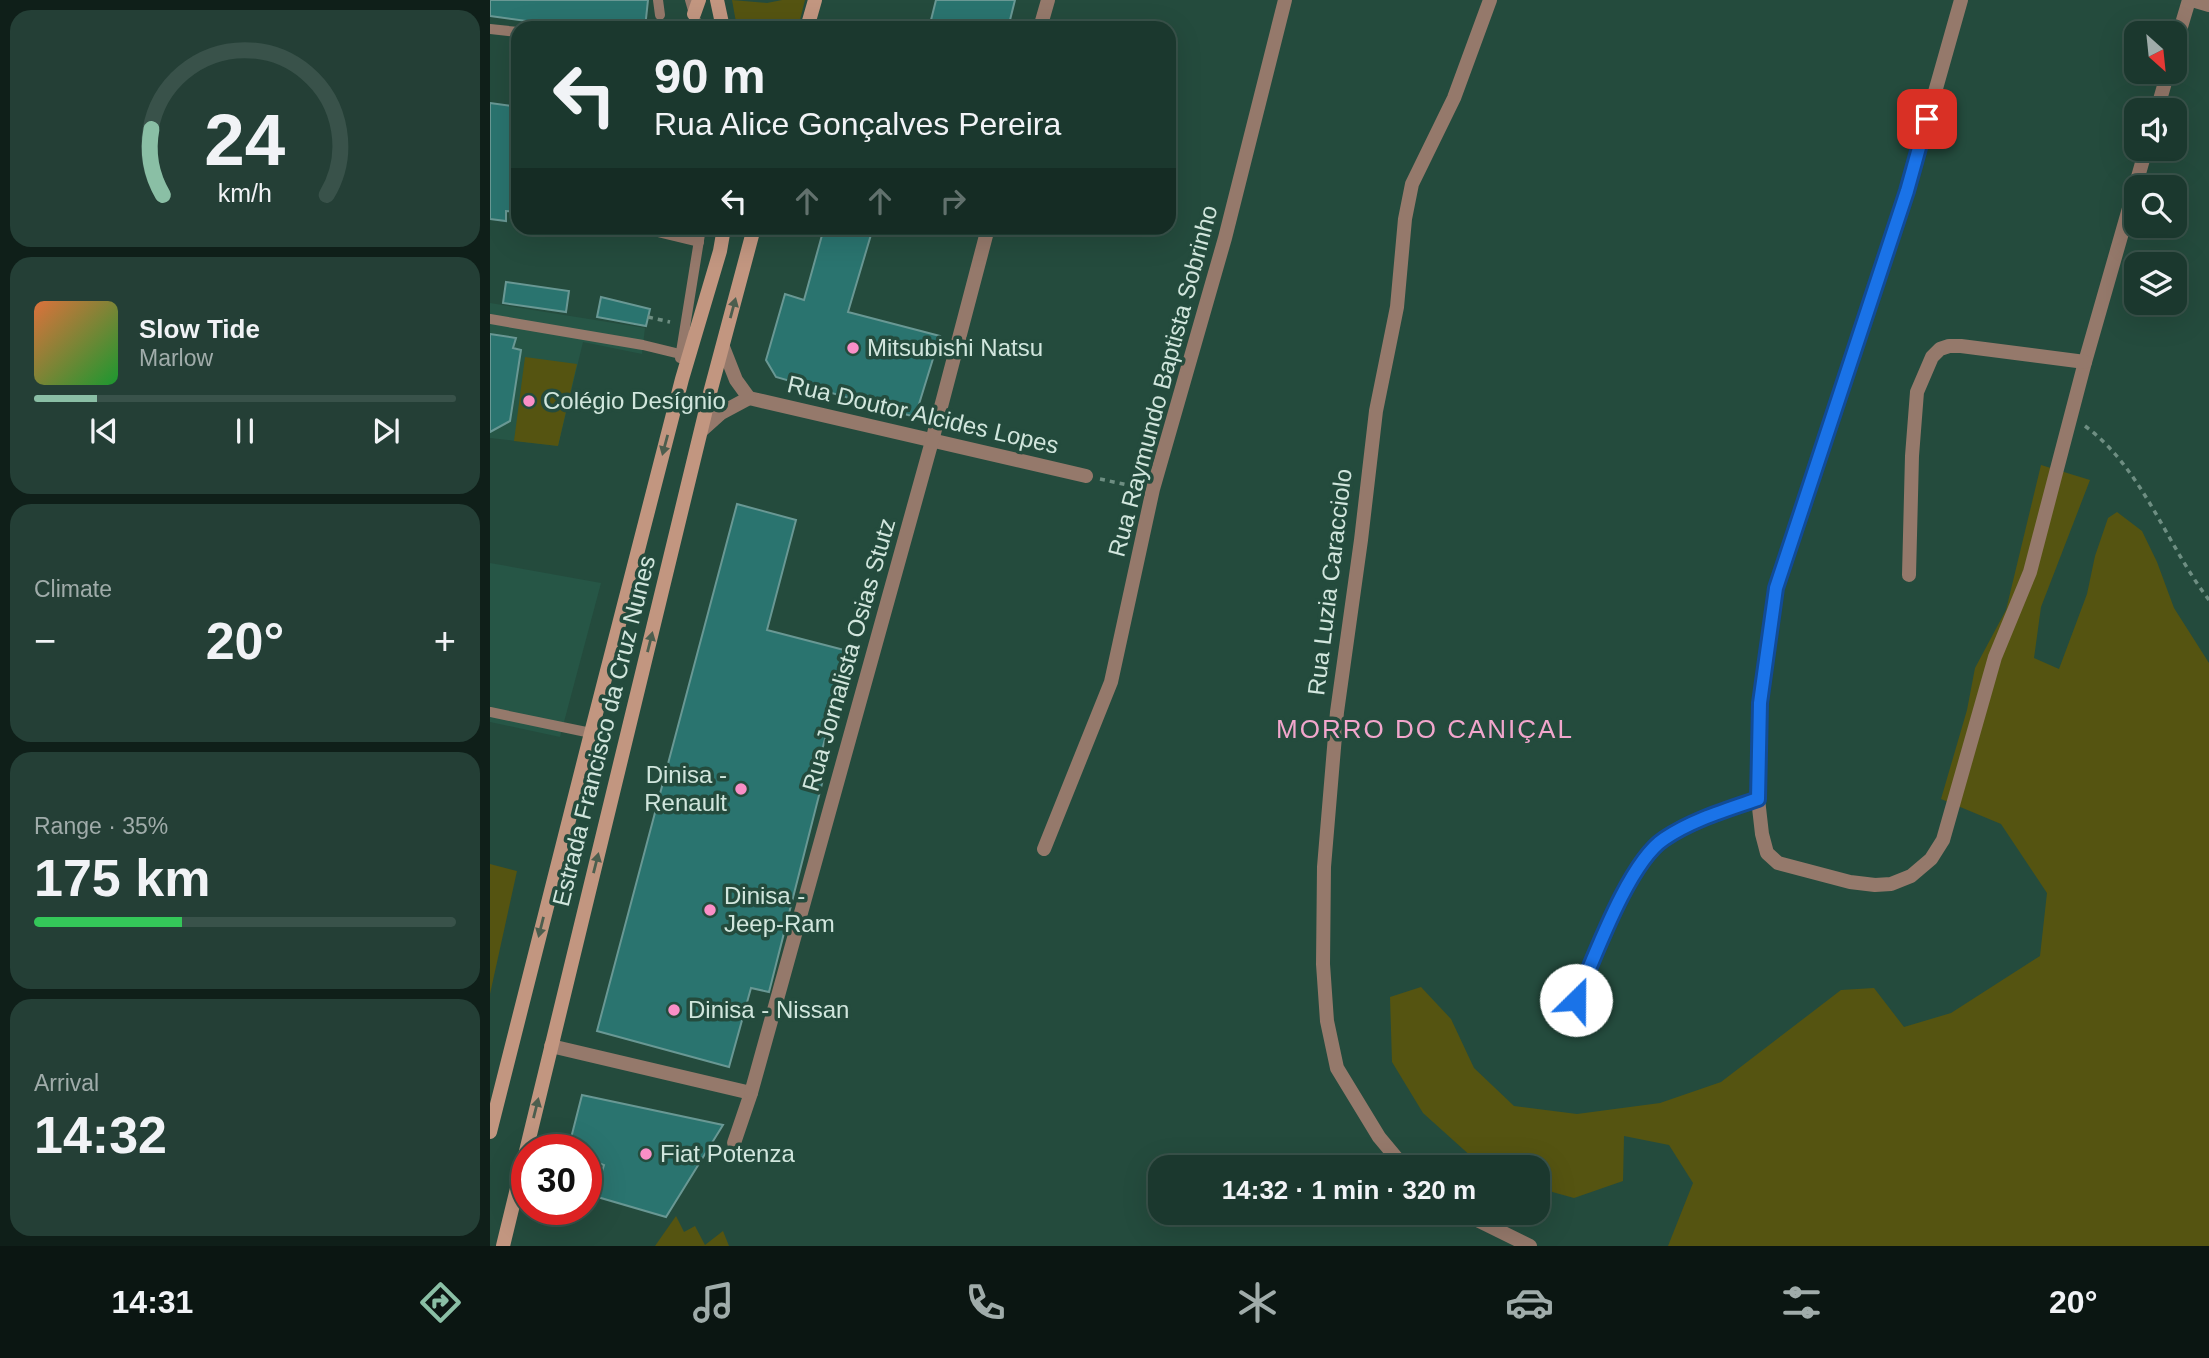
<!DOCTYPE html>
<html lang="en">
<head>
<meta charset="utf-8">
<style>
	:root { --surface:#1b382e; --page:#243f36; --text:#f1f3f6; --muted:#a0acaa; --line:#39524a; --accent:#8abfa5 }
	body { margin:0; font-family:Arial,sans-serif; background:var(--page); color:var(--text); height:100vh; display:flex; flex-direction:column; font-size:26px; white-space:nowrap }
	* { box-sizing:border-box; margin:0 }
	p { font-size:23px; color:var(--muted) }
	.icon { flex:none; width:38px; height:38px; fill:none; stroke:currentColor; stroke-width:2; stroke-linecap:round; stroke-linejoin:round }
	.map { position:relative; flex:1; overflow:hidden }
	.details { display:flex; flex-direction:column; gap:10px; padding:10px; background:#0f1f19; width:490px }
	.details>* { flex:none }
	.banner { position:absolute; left:21px; top:21px; width:665px; height:214px; border-radius:21px; box-shadow:0 7px 28px #0002,0 0 0 2px var(--line); background:#1b382e; color:var(--text); overflow:hidden }
	.needle { width:46px; rotate:153deg }
	.tools { position:absolute; left:1634px; top:21px; display:grid; gap:14px }
	.tools a { display:grid; place-items:center; width:63px; height:63px; border-radius:14px; background:var(--surface); box-shadow:0 7px 28px #0002,0 0 0 2px var(--line); font-size:35px }
	.speed { position:absolute; left:21px; top:1134px; display:flex; gap:14px; font-size:35px; font-weight:700; text-align:center }
	.speed>* { display:grid; place-content:center; width:91px; height:91px; border-radius:50%; background:var(--surface); box-shadow:0 7px 28px #0002,0 0 0 2px var(--line); line-height:1 }
	.speed .limit { border:10px solid #d22; background:#fff; color:#111 }
	.pin { position:absolute; display:grid; place-items:center; width:60px; height:60px; color:#fff; margin:-30px; border-radius:14px; box-shadow:0 4px 10px #0006 }
	.me { position:absolute; width:77px; margin:-38px; rotate:23deg; stroke-linejoin:round; filter:drop-shadow(0 0 5px #0008) }
	.turn { display:flex; align-items:center; gap:24px; height:147px; padding:0 28px; font-size:32px }
	.turn .icon { width:91px; height:91px; stroke-width:2.5 }
	.turn b { display:block; font-size:49px; line-height:60px }
	.lanes { display:flex; align-items:center; height:66px; padding:0 28px; background:#0003; justify-content:center; gap:35px; direction:ltr }
	.lanes .off { opacity:.35 }
	.big { font-size:52px; font-weight:600; line-height:1.1 }
	.details .widget { flex:1; display:flex; flex-direction:column; justify-content:center; gap:10px; min-width:0; padding:0 24px; border-radius:21px; background:var(--page) }
	.details .dial { align-items:center; gap:0 }
	.dial svg { height:182px; overflow:visible; fill:none; stroke:var(--line); stroke-width:7; stroke-linecap:round; text-anchor:middle }
	.dial text { fill:var(--text); stroke:none }
	.song { display:flex; align-items:center; gap:21px }
	.cover { width:84px; height:84px; border-radius:10px; background:linear-gradient(135deg,hsl(20 70% 55%),hsl(130 70% 35%)) }
	.played { height:7px; border-radius:4px; background:linear-gradient(90deg,var(--accent) 15%,var(--line) 15%) }
	.keys { display:flex; justify-content:space-around; direction:ltr }
	.heat { display:flex; justify-content:space-between; align-items:center; font-size:38px; direction:ltr }
	.charge { height:10px; border-radius:5px; background:linear-gradient(90deg,#34c759 35%,var(--line) 0) }
	.trip { position:absolute; left:658px; top:1155px; width:402px; height:70px; border-radius:21px; background:var(--surface); box-shadow:0 7px 28px #0002,0 0 0 2px var(--line); font-weight:600; line-height:70px; text-align:center }
	.tab-bar { display:flex; height:112px; justify-content:space-around; align-items:center; background:#0b1612; color:var(--muted) }
	.tab-bar .icon { width:49px; height:49px }
	.tab-bar .active { color:var(--accent) }
	.tab-bar b { font-size:32px; color:var(--text) }
	main { display:flex; flex:1; min-height:0 }
	.map>svg:first-child { display:block }
</style>
</head>
<body>
<main>
<section class="details">
<div class="widget dial"><svg viewBox="0 0 100 80">
<path d="M14 69A42 42 0 1 1 86 69"/>
<path d="M14 69A42 42 0 0 1 9 40" stroke="#8abfa5"/>
<text x="50" y="56" font-size="32" font-weight="700">24</text>
<text x="50" y="72" font-size="11">km/h</text>
</svg></div>
<div class="widget">
<div class="song"><i class="cover"></i><div><b>Slow Tide</b><p>Marlow</p></div></div>
<div class="played"></div>
<div class="keys"><svg class="icon" aria-label="previous" viewBox="0 0 24 24"><path d="M18 5L8 12l10 7zM5 5v14"/></svg><svg class="icon" aria-label="pause" viewBox="0 0 24 24"><path d="M8 5v14M16 5v14"/></svg><svg class="icon" aria-label="next" viewBox="0 0 24 24"><path d="M6 5l10 7-10 7zM19 5v14"/></svg></div>
</div>
<div class="widget"><p>Climate</p>
<div class="heat"><a>−</a><b class="big">20°</b><a>+</a></div>
</div>
<div class="widget"><p>Range · 35%</p><b class="big">175 km</b><div class="charge"></div></div>
<div class="widget"><p>Arrival</p><b class="big">14:32</b></div>
</section>
<div class="map">
<svg width="1719" height="1246" viewBox="0 0 1719 1246">
	<rect width="100%" height="100%" fill="#244b3d"/>
	<g fill="#265646">
		<path d="M0,303l155,25 -3,26 -59,-12 -25,104 -68,-8z"/>
		<path d="M0,563l111,20 -41,154 -70,-15z"/>
	</g>
	<g fill="#555411">
		<path d="M242,0l35,3 15,-3h23l-7,28h-61z"/>
		<path d="M35,357l52,7 -19,82 -44,-5z"/>
		<path d="M1551,465l49,15 -49,127 -7,51 25,11 28,-75 8,-38 13,-38 9,-6 25,19 15,31 17,46 35,55v583h-541l25,-63 -24,-38 -45,-9 -1,45 -49,17 -36,-10v-21h-46l-19,-9 -50,-45 -31,-51 -2,-65 31,-10 30,32 23,49 40,38 63,8 83,-11 61,-21 120,-92 33,-2 30,39 47,-14 89,-57 7,-63 -46,-69 -60,-25 26,-89 8,-42 31,-58z"/>
		<path d="M0,864l27,7 -27,123z"/>
		<path d="M186,1216l8,16 11,-6 10,19 18,-14 6,15h-74z"/>
	</g>
	<g fill="#2a746f" stroke="#699894" stroke-width="2">
		<path d="M0,0h158l-3,28h-103v-5l-52,-7z"/>
		<path d="M446,0h79l-7,28h-79z"/>
		<path d="M0,103l28,4v105l-12,-1v10l-16,-2z"/>
		<path d="M334,228h49l-25,84 92,24 -25,81 -139,-40 -10,-17 19,-66 19,6z"/>
		<path d="M16,282l63,9 -3,21 -63,-9z"/>
		<path d="M111,297l49,12 -4,17 -49,-9z"/>
		<path d="M0,334l26,4 -3,10 8,2 -11,71 -20,11z"/>
		<path d="M247,504l59,16 -29,110 81,21 -28,107 8,2 -59,232 -18,-4 -22,79 -132,-36z"/>
		<path d="M92,1095l141,30 -57,92 -72,-21 10,-31 -18,-7v-8h-18z"/>
	</g>
	<g fill="none" stroke-linecap="round" stroke-linejoin="round">
		<g stroke="#6e8e82" stroke-width="3.5" stroke-dasharray="5 5" stroke-linecap="butt">
			<path d="M158,317l22,5"/>
			<path d="M1595,426c58,43 81,118 124,174"/>
			<path d="M610,479l37,8"/>
		</g>
		<g stroke="#95796b" stroke-width="10">
			<path d="M168,0l2,15"/>
			<path d="M200,0l8,28"/>
			<path d="M0,29l28,3"/>
			<path d="M151,228l58,14"/>
			<path d="M0,319l153,26 37,9"/>
			<path d="M190,358l21,-130"/>
			<path d="M0,712l101,21"/>
		</g>
		<g stroke="#95796b" stroke-width="14">
			<path d="M1471,0l-54,191 -131,397 -16,115 -2,59v37l4,35 5,19 11,10 72,19 25,3 16,-1 20,-8 20,-17 12,-19 52,-183 35,-85 55,-210 61,-213"/>
			<path d="M1702,0l17,5"/>
			<path d="M550,28l8,-28"/>
			<path d="M1685,47l14,-47"/>
			<path d="M1667,110l11,-38"/>
			<path d="M259,398l337,78"/>
			<path d="M212,430l19,-17 28,-15 -13,-18 -13,-33"/>
			<path d="M1419,575l3,-119 5,-64 15,-35 8,-8 9,-3h12l124,16"/>
			<path d="M554,849l67,-167 42,-193 72,-251 60,-238"/>
			<path d="M1086,1000c18,-41 52,-137 88,-161 28,-19 62,-29 94,-40"/>
			<path d="M61,1046l200,47 -17,50"/>
			<path d="M261,1093l181,-652 56,-213"/>
			<path d="M914,1167l-25,-30 -42,-69 -10,-47 -4,-57 1,-97 13,-155 24,-172 15,-129 21,-104 8,-88 7,-35 42,-86 36,-98"/>
			<path d="M973,1213l67,33"/>
		</g>
		<g stroke="#c29680" stroke-width="14">
			<path d="M227,0l6,28"/>
			<path d="M204,14l5,-14"/>
			<path d="M317,28l8,-28"/>
			<path d="M0,1132l101,-399 91,-354 38,-128 4,-23"/>
			<path d="M13,1246l208,-857 43,-161"/>
		</g>
	</g>
	<defs><path id="oneway-solid" d="M-6-.8H1V-3.2L6.5 0L1 3.2V.8H-6Z" transform="scale(1.75)"/></defs>
	<g fill="#4c5e4e">
		<use href="#oneway-solid" transform="translate(243 308) rotate(-75)"/>
		<use href="#oneway-solid" transform="translate(175 445) rotate(105)"/>
		<use href="#oneway-solid" transform="translate(160 642) rotate(-76)"/>
		<use href="#oneway-solid" transform="translate(106 863) rotate(-76)"/>
		<use href="#oneway-solid" transform="translate(51 927) rotate(104)"/>
		<use href="#oneway-solid" transform="translate(46 1108) rotate(-76)"/>
	</g>
	<g fill="none" stroke-linecap="round" stroke-linejoin="round">
		<g stroke="#114b97" stroke-width="18">
			<path id="route" d="M1086,1000c18,-41 52,-137 88,-161 28,-19 62,-29 94,-40l2,-96 16,-115 131,-397 20,-72"/>
		</g>
		<use href="#route" stroke="#1a73e8" stroke-width="12"/>
	</g>
	<g fill="#fa8fc7" stroke="#244b3d" stroke-width="2.5">
		<circle cx="363" cy="348" r="7"/>
		<circle cx="39" cy="401" r="7"/>
		<circle cx="251" cy="789" r="7"/>
		<circle cx="220" cy="910" r="7"/>
		<circle cx="184" cy="1010" r="7"/>
		<circle cx="156" cy="1154" r="7"/>
	</g>
	<g text-anchor="middle" stroke-width="7" stroke-linejoin="round" paint-order="stroke">
		<g font-size="24" fill="#d1e6dd" stroke="#244b3d" text-anchor="start">
			<text x="377" y="356">Mitsubishi Natsu</text>
			<text x="53" y="409">Colégio Desígnio</text>
			<text x="237" y="783" text-anchor="end">Dinisa -<tspan x="237" dy="28">Renault</tspan></text>
			<text x="234" y="904">Dinisa -<tspan x="234" dy="28">Jeep-Ram</tspan></text>
			<text x="198" y="1018">Dinisa - Nissan</text>
			<text x="170" y="1162">Fiat Potenza</text>
		</g>
		<g font-size="24" fill="#d1e6dd" stroke="#244b3d">
			<text transform="translate(673 381) rotate(-75)" y="8">Rua Raymundo Baptista Sobrinho</text>
			<text transform="translate(433 415) rotate(13)" y="8">Rua Doutor Alcides Lopes</text>
			<text transform="translate(840 582) rotate(-83)" y="8">Rua Luzia Caracciolo</text>
			<text transform="translate(359 655) rotate(-74)" y="8">Rua Jornalista Osias Stutz</text>
			<text transform="translate(114 731) rotate(-76)" y="8">Estrada Francisco da Cruz Nunes</text>
		</g>
		<g font-size="26" letter-spacing="2" fill="#f2a6cc" stroke="#244b3d">
			<text x="935" y="738">MORRO DO CANIÇAL</text>
		</g>
	</g>
</svg>
<div class="tools">
<a><svg class="needle" viewBox="-14 -14 28 28"><path d="M0-13l5 13h-10z" fill="#e53935"/><path d="M0 13l5-13h-10z" fill="#a0acaa"/></svg></a>
<a><svg class="icon" aria-label="sound" viewBox="0 0 24 24"><path d="M4 9h4l5-4v14l-5-4H4zM17 9q2 3 0 6"/></svg></a>
<a><svg class="icon" aria-label="search" viewBox="0 0 24 24"><circle cx="10" cy="10" r="6"/><path d="M15 15l6 6"/></svg></a>
<a><svg class="icon" aria-label="layers" viewBox="0 0 24 24"><path d="M12 4l9 5-9 5-9-5zM3 14l9 5 9-5"/></svg></a>
</div>
<div class="speed"><div class="limit">30</div></div>
<div class="pin" style="left:1437px;top:119px;background:#d93025"><svg class="icon" aria-label="arrive" viewBox="0 0 24 24"><path d="M6 21V4h12l-3 4 3 4H6"/></svg></div>
<svg class="me" style="left:1086px;top:1000px" viewBox="-20 -20 40 40"><circle r="19" fill="#fff"/><path d="M0-13L10 11 0 6-10 11z" fill="#1a73e8"/></svg>
<div class="trip">14:32 · 1 min · 320 m</div>
<div class="banner">
<div class="turn"><svg class="icon" aria-label="left" viewBox="0 0 24 24"><path d="M17 20v-9H6M10 6l-5 5 5 5"/></svg><div><b>90 m</b>Rua Alice Gonçalves Pereira</div></div>
<div class="lanes"><svg class="icon" aria-label="left" viewBox="0 0 24 24"><path d="M17 20v-9H6M10 6l-5 5 5 5"/></svg><svg class="icon off" aria-label="ahead" viewBox="0 0 24 24"><path d="M12 20V5M6 11l6-6 6 6"/></svg><svg class="icon off" aria-label="ahead" viewBox="0 0 24 24"><path d="M12 20V5M6 11l6-6 6 6"/></svg><svg class="icon off" aria-label="right" viewBox="0 0 24 24"><path d="M7 20v-9h11M14 6l5 5-5 5"/></svg></div>
</div>
</div>
</main>
<nav class="tab-bar">
<b>14:31</b>
<svg class="icon active" aria-label="directions" viewBox="0 0 24 24"><path d="M12 3l9 9-9 9-9-9zM9 14v-3h6M13 9l2 2-2 2"/></svg>
<svg class="icon" aria-label="music" viewBox="0 0 24 24"><path d="M9 18V5l10-2v13"/><circle cx="6" cy="18" r="3"/><circle cx="16" cy="16" r="3"/></svg>
<svg class="icon" aria-label="phone" viewBox="0 0 24 24"><path d="M5 4h4l2 5-3 2q2 4 5 5l2-3 5 2v4C11 20 4 13 5 4z"/></svg>
<svg class="icon" aria-label="climate" viewBox="0 0 24 24"><path d="M12 3v18M4 7l16 10M4 17L20 7"/></svg>
<svg class="icon" aria-label="car" viewBox="0 0 24 24"><path d="M5 17H2v-5l4-1 3-4h7l3 4 3 1v5h-3M9 17h6M6 11h13"/><circle cx="7" cy="17" r="2"/><circle cx="17" cy="17" r="2"/></svg>
<svg class="icon" aria-label="filters" viewBox="0 0 24 24"><path d="M4 7h16M4 17h16"/><circle cx="9" cy="7" r="2"/><circle cx="15" cy="17" r="2"/></svg>
<b>20°</b>
</nav>
</body>
</html>
